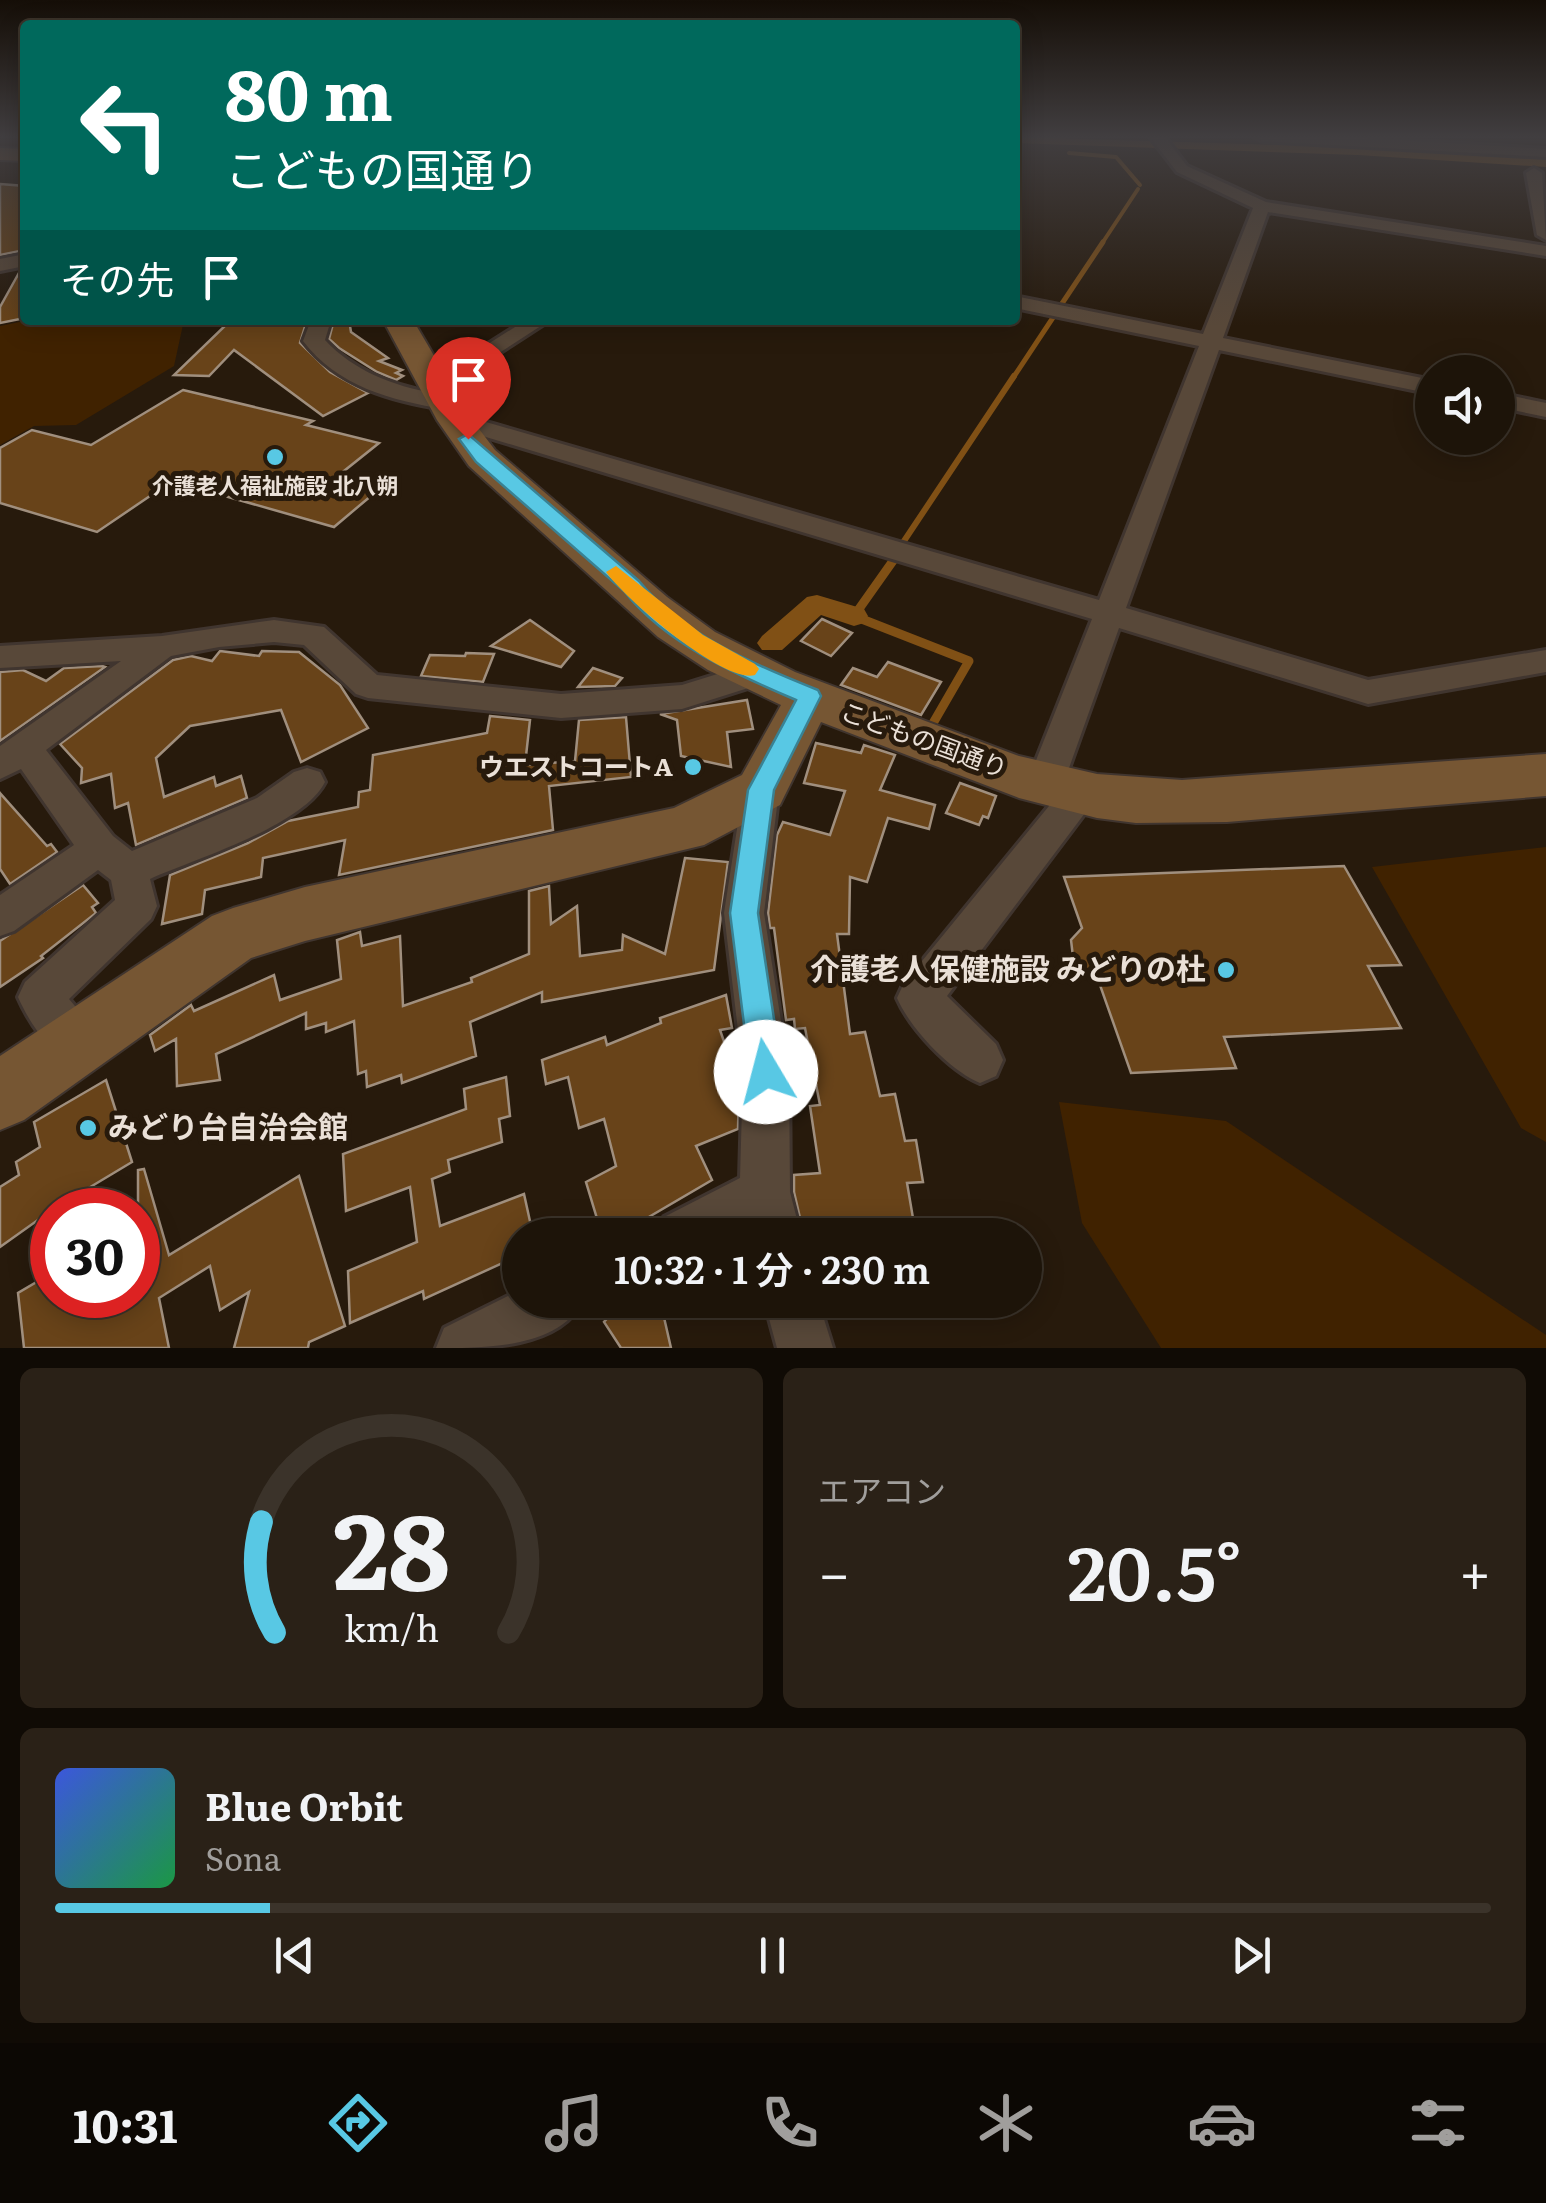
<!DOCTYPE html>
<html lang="ja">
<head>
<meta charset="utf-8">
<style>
	:root { --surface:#1d1409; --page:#2a2117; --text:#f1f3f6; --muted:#a09e9c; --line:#3b332a; --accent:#58c8e4 }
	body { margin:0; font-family:Literata,"Noto Sans JP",serif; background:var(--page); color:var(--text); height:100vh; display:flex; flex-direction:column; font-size:38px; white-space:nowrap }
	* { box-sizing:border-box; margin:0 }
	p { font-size:32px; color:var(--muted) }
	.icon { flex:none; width:55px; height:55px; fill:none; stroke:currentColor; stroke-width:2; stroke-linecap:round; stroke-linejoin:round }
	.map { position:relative; height:1348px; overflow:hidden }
	.side { display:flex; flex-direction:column; gap:20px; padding:20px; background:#100b05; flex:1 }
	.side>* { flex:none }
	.hud { position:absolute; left:20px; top:20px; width:1000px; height:305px; border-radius:10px; box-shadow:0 5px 25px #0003,0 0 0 2px var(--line); background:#00695c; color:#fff; overflow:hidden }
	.tools { position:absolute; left:1415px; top:355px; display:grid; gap:20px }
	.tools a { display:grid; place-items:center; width:100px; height:100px; border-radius:50%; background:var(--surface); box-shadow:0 5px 25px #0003,0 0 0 2px var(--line); font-size:50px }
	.speed { position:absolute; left:30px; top:1188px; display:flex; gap:20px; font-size:50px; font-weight:700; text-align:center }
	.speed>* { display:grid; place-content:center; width:130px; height:130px; border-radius:50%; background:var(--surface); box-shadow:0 5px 25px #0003,0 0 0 2px var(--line); line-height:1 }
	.speed .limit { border:15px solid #d22; background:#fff; color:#111 }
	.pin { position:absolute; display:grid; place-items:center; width:85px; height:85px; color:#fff; margin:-102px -42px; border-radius:50% 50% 50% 0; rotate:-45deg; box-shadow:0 0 10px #0007 }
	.pin .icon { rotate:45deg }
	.me { position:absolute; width:110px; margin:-55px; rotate:352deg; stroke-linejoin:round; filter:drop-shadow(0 0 8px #0008) }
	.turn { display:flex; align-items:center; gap:35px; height:210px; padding:0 40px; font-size:45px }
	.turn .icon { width:130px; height:130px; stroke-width:2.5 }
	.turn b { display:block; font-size:70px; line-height:85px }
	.then { display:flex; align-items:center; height:95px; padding:0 40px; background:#0003; gap:20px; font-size:38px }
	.big { font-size:75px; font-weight:600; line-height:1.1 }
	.side .widget { flex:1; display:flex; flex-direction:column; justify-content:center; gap:15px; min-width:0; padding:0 35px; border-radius:15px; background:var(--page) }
	.side .dial { align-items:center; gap:0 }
	.dial svg { height:260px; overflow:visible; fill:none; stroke:var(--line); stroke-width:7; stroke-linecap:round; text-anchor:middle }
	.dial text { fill:var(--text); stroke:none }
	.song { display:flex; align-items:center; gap:30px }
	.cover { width:120px; height:120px; border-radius:15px; background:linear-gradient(135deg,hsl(230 70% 55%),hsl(140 70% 35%)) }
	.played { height:10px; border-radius:5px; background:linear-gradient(90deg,var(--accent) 15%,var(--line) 15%) }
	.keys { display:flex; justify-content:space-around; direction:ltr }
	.heat { display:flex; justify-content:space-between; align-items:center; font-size:55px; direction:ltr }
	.side .tiles { flex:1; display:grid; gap:20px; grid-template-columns:1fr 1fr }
	.widget:last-child { grid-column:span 2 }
	.trip { position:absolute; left:502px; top:1218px; width:540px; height:100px; border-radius:50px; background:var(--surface); box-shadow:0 5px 25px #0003,0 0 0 2px var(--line); font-weight:600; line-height:100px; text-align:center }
	.dock { display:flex; height:160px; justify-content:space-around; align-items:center; background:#0c0804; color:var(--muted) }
	.dock .icon { width:70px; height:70px }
	.dock .active { color:var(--accent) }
	.dock b { font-size:45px; color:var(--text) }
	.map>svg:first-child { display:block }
</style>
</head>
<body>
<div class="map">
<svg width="1546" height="1348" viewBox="0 0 1546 1348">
	<rect width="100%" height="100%" fill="#271a0c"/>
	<g fill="#402200">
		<path d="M29,320h155l-10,46 -98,59 -42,1 -34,19v-119z"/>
		<path d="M1546,847v295l-25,-14 -149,-261z"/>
		<path d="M1059,1102l167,19 320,214v13h-385l-79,-125z"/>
	</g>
	<path fill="#805015" d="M1015,137l336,10 195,12v8l-188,-12 -343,-12z"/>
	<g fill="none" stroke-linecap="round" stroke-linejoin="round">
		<g stroke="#805015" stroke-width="4">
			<path d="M1069,153l47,4 24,28"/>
			<path d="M1101,245l37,-56"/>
		</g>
		<g stroke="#805015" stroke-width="5">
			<path d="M1059,308l44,-66"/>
			<path d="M1013,378l43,-65"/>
		</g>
		<path stroke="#805015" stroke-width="6" d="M902,544l112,-168"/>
		<path stroke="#805015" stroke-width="9" d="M895,558l-41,58 115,45 -37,64"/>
		<path fill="#805015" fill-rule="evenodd" d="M817,595l47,14 4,7 -4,7 -10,3 -33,-11 -39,35h-20l-5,-7 5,-7 45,-39z"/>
	</g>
	<g fill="#684319" stroke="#a08f7e" stroke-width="2.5">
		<path d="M0,184l25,2v64l-25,5z"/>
		<path d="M25,270v48l-25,5v-16l20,-36z"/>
		<path d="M231,320h76l-7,23 30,29 38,21 -45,23 -89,-66 -25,26 -35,-1z"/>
		<path d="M334,320h15l2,12 37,26 -9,3 23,9 -6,3 7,3 -7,4 -19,-8 -38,-24 -10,-9z"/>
		<path d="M183,390l130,31 -7,4 73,18 -45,36 44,11 -44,37 -162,-46 -75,51 -97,-29v-55l32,-18 59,15z"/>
		<path d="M822,619l30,14 -21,23 -30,-15z"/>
		<path d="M530,620l44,31 -13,16 -70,-21z"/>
		<path d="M220,651l39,5 3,-5 37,1 41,33 28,43 -67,34 -20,-52 -91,16 -34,32 8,39 50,-20 2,9 25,-10 6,22 -111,47 -8,-42 -13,5 -4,-34 -30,9 1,-15 -22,-24 113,-84 18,-4 21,5z"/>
		<path d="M466,653l28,1 -11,28 -62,-6 9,-21 35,1z"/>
		<path d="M888,662l53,20 -20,33 -80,-30 12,-17 24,9z"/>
		<path d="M102,666l3,1 -105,74v-69l23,-2 23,11 18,-13z"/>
		<path d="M593,668l29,10 -7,8 -37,1z"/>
		<path d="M747,700l6,29 -26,3 4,35 -50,-11 -4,-36 -17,-6z"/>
		<path d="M490,716l40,4 -5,45 50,-4 4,-41 47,-3 5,60 -82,9 4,44 -214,45 6,-35 -82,18 -2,19 -56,13 -3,24 -40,10 8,-49 78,-32 40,-22 70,-14 1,-15 11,-2 3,-35 114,-22z"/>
		<path d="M816,743l45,10 3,-8 31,10 -15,35 55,15 -6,24 -41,-11 -21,64 -17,-5 -1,57h-12l13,100 15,-2 15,64 15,-2 10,47 11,-1 7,42 -16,1 7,41h-7l3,11h-106l-10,-43v-17l26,-2 -10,-67 10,-1 -15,-77 -10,1 -1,-10 -8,1 -12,-92h-4l-2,-15 9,-78 6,-13 47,13 15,-44 -41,-8z"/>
		<path d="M960,783l36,13 -8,22 -5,-2 -4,9 -33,-12z"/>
		<path d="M0,793l47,53 4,-2 6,8 -47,32 -10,-15z"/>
		<path d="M685,858l43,4 -14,108 -172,32v-10l-72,30 6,34 -74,27 -1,-8 -34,12 -1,-16 -8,3 -4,-53 -28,11v-9l-20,6v-16l-90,41 4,26 -43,6 -1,-47 -21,12 -5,-16 41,-30 3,6 80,-36 6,25 61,-21 -4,-39 23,-8 2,14 38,-10 3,70 69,-24 -1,-4 58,-24v-63l20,-5 2,38 26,-18 3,50 42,-6 1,-15 42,19z"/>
		<path d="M1344,866l57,99 -33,1 33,62 -177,9 12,31 -105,5 -31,-88 -16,-10 -11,-18 -2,-17 11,-12 -18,-51z"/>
		<path d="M83,885l15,18 -6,4 4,6 -55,43 2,2 -43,29v-46z"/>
		<path d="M726,995l6,33 -12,2 19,55 -1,44 -42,17 16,34 -94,55h-16l-16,-53 30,-16 -12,-47 -25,9 -11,-51 -22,7 -4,-24 63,-23 2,8 54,-22 -1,-5z"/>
		<path d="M506,1077l4,39 -11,3 3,23 -54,18 2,12 -18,7 8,47 84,-32 9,41h-13v20l-96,44 -1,-8 -73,32 -2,-52 69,-29 -7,-55 -64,24 -3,-57 123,-45 -2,-20z"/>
		<path d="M106,1080l26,82 -80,48 -52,37v-60l19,-12 -3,-13 24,-15 -6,-25z"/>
		<path d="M144,1169l25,86 130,-79 46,150 -36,16 -1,6h-74l15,-56 -29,18 -10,-44 -51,32 10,50h-145l-6,-55 34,-20v22h86v-125z"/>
		<path d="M624,1300h36l11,48h-50l-17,-26z"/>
	</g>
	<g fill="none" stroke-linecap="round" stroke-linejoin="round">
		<g stroke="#40352f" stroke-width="6">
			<g id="street">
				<path d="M1150,137h15l22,29 79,36 280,44v10l-278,-44 -45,126 209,42v14l-213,-44 -93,258 242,72 178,-30v22l-178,32 -249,-76 -50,140 19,41 -141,187 49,48 7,16 -7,16 -16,7c-31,-13 -70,-55 -83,-85l7,-15 145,-177 -16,-38 59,-149 -646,-194 -4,-5 12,-7 8,2 637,185 100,-254 -184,-38v-12l188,38 50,-126 -76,-36z"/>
				<path d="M1255,137h92l199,12v8l-284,-16z"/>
				<path d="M1534,168l8,5 4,67 -9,-5 -11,-62z"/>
				<path d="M25,254v12l-25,5v-12z"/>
				<path d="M311,320h20l-6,20c29,31 68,46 109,53l-9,-6 3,-5 98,-62h24l-114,74 17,3 4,5 -12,7c-53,-8 -108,-23 -142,-68z"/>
				<path d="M1498,393l48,10v14l-48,-10z"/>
				<path d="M274,620l50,7 53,48 184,19 121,-9 74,-23 11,4 5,8 -5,8 -85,27 -121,9 -193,-20 -12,-4 -52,-49 -30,-3 -55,5 -48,9 -125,94 67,86 19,15 125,-53 37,-26 13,-4 13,4 5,10c-22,44 -130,77 -175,97l7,27 -6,13 -82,80 22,26 7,16 -7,16 -16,6c-26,-10 -46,-41 -57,-66l7,-15 90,-82 -4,-20 -13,-10 -84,61 -14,5v-41l74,-50 -53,-76 -21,10v-33l121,-85 -121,7v-22l162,-10z"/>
				<path d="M761,775l13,5 5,10 -15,123 25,159 1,120 11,43h-52l-1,-7 -13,7h-79l8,-18 76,-39 3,-106 -19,-159 19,-123 5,-10z"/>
				<path d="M520,1290v10h63c-23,48 -96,48 -147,48l8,-20z"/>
				<path d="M764,1300h54l15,48h-56z"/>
			</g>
		</g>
		<g stroke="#40352f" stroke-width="4">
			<g id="secondary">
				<path d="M0,148l25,1v12l-25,-1z"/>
				<path d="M383,320h30l57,97 25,33 172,147 48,35 80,40 224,84 78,18 85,6 364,-26v42l-319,26 -91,1 -39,-5 -78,-20 -198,-76 -41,83 -76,40 -399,96 -54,17 -227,162 -24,10v-74l212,-140 21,-8 72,-21 369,-79 68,-33 39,-70 -73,-35 -50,-33 -189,-171 -32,-46z"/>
			</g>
		</g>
		<use href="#street" fill="#584839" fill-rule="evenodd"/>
		<use href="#secondary" fill="#765633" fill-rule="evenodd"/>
	</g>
	<linearGradient id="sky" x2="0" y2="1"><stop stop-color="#150e07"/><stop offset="0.42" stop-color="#413e40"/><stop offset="1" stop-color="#413e40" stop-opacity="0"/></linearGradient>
	<rect width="1546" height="326" fill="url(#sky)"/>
	<path fill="#58c8e4" stroke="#398294" stroke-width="2.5" d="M468,434l171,147c44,54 116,84 179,109l3,6 -47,94 -16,123 24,159 -5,11 -11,5 -11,-5 -5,-11 -20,-159 18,-123 48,-90c-61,-26 -130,-56 -172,-109l-148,-129 -17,-23z"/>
	<path fill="#f59e0b" d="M616,566l87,69 52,29 4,5 -4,6c-31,9 -130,-76 -149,-103z"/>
	<g fill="#58c8e4" stroke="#271a0c" stroke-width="4">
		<circle cx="275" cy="457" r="10"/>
		<circle cx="693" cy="767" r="10"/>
		<circle cx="1226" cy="970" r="10"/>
		<circle cx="88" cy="1128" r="10"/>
	</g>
	<g text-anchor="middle" stroke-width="10" stroke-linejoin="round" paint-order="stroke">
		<g font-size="22" font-weight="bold" fill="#eae0d7" stroke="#271a0c">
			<text x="275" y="494">介護老人福祉施設 北八朔</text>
		</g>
		<g font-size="25" fill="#eae0d7" stroke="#271a0c">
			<text transform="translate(924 740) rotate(20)" y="9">こどもの国通り</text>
		</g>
		<g font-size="25" font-weight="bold" fill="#eae0d7" stroke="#271a0c" text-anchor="end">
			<text x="673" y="776">ウエストコートA</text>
		</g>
		<g font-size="30" font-weight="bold" fill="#eae0d7" stroke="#271a0c" text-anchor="end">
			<text x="1206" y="980">介護老人保健施設 みどりの杜</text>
			<text x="108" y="1138" text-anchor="start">みどり台自治会館</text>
		</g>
	</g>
</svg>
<div class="tools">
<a><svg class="icon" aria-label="sound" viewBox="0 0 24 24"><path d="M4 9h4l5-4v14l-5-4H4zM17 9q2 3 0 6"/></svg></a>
</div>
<div class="speed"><div class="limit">30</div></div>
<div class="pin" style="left:468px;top:439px;background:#d93025"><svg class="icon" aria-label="arrive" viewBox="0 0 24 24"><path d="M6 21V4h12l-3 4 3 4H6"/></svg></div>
<svg class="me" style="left:766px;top:1072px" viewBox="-20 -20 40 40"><circle r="19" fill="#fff"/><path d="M0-13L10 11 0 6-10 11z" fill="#58c8e4"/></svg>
<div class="trip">10:32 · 1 分 · 230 m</div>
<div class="hud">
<div class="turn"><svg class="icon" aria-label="left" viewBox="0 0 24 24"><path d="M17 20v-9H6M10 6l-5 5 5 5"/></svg><div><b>80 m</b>こどもの国通り</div></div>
<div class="then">その先<svg class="icon" aria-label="arrive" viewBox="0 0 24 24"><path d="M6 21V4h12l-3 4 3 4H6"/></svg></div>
</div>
</div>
<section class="side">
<div class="tiles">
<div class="widget dial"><svg viewBox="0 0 100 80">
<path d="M14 69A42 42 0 1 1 86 69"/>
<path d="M14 69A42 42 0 0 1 10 35" stroke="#58c8e4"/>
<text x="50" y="56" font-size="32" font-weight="700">28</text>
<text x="50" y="72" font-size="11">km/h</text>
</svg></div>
<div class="widget"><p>エアコン</p>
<div class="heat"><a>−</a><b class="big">20.5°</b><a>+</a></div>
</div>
<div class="widget">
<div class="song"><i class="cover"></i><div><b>Blue Orbit</b><p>Sona</p></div></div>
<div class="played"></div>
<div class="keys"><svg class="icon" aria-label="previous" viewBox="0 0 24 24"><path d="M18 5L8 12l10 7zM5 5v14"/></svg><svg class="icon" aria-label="pause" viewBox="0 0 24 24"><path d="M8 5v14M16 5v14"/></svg><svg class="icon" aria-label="next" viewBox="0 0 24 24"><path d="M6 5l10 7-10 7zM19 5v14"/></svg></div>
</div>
</div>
</section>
<nav class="dock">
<b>10:31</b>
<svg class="icon active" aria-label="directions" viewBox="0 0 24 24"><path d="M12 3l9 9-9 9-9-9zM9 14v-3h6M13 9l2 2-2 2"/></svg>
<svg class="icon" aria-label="music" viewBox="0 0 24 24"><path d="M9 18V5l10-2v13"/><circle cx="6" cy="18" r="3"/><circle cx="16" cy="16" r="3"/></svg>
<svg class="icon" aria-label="phone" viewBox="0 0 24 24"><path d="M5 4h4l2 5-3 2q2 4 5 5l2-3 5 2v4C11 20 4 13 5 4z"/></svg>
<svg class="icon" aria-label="climate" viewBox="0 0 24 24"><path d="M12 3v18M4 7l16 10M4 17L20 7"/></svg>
<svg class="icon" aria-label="car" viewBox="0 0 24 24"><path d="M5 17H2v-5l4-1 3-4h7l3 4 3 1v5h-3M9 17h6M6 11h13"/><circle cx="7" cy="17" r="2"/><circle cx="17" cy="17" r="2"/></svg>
<svg class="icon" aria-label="filters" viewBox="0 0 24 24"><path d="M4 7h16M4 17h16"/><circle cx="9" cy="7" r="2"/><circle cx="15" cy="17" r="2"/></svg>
</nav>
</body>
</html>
